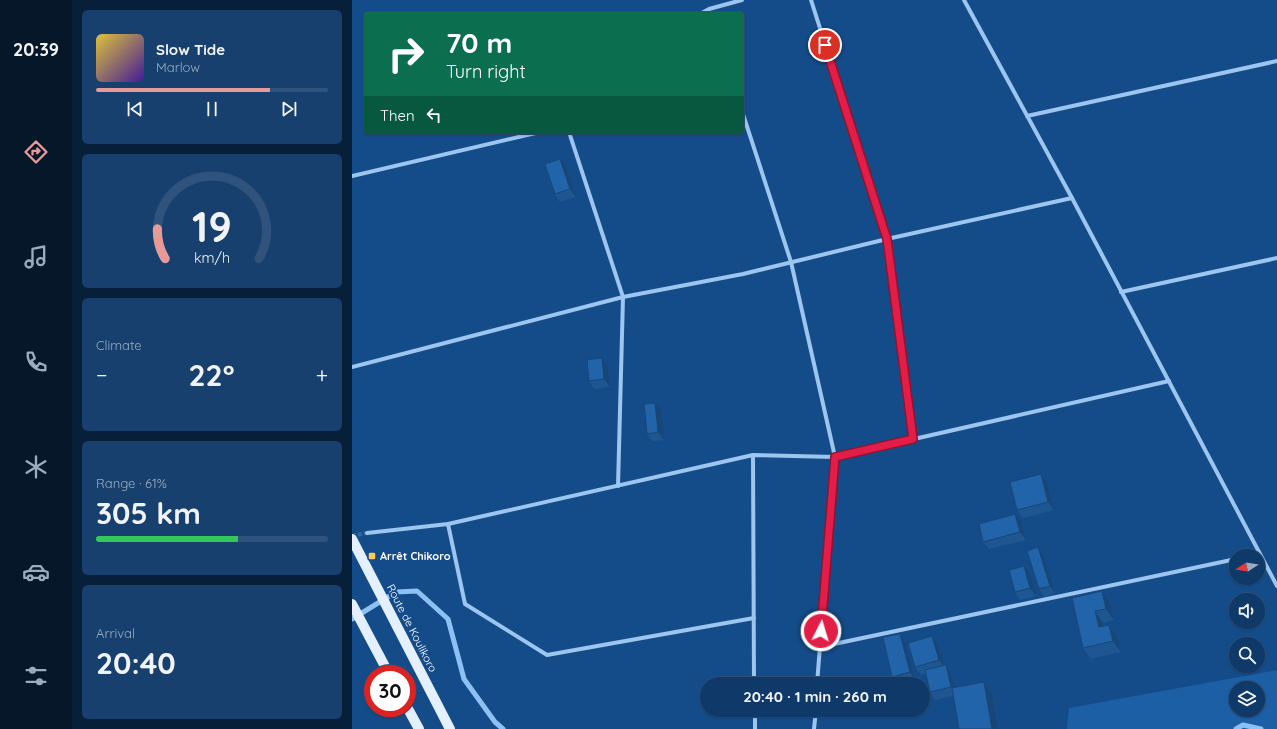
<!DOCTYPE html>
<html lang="en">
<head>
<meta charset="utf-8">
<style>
	:root { --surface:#0f3968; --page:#18406e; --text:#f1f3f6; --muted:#9bacc0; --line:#2f537c; --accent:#e69b98 }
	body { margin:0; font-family:Quicksand,sans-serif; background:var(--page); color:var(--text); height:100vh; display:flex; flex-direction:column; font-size:15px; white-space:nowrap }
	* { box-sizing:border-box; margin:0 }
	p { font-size:13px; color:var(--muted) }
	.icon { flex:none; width:22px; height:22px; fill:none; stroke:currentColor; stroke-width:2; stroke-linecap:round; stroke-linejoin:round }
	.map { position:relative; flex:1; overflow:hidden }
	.panel { display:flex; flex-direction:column; gap:10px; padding:10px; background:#081f39; width:280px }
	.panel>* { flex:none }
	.banner { position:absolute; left:12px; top:12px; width:380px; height:122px; border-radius:4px; box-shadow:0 1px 3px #0004,0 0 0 1px var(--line); background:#0b6e4f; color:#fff; overflow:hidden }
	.needle { width:26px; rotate:258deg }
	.fabs { position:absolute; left:877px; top:549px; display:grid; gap:8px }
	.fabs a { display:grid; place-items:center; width:36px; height:36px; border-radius:50%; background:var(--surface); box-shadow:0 1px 3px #0004,0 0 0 1px var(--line); font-size:20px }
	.speed { position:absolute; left:12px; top:665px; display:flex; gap:8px; font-size:20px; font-weight:700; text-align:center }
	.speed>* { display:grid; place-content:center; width:52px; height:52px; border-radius:50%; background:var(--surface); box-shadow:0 1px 3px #0004,0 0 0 1px var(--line); line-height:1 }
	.speed .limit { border:6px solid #d22; background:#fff; color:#111 }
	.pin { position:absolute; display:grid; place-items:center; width:34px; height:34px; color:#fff; margin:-17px; border:2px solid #fff; border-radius:50%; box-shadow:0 1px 4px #0007 }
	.me { position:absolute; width:44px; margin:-22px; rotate:5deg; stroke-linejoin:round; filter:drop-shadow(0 0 3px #0008) }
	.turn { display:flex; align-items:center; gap:14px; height:84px; padding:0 16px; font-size:18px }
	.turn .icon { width:52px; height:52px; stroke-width:2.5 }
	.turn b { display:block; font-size:28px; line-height:34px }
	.then { display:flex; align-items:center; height:38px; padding:0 16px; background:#0003; gap:8px; font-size:15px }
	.big { font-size:30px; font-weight:700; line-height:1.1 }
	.panel .tile { flex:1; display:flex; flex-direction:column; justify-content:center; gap:6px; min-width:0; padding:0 14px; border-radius:6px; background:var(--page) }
	.panel .dial { align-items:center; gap:0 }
	.dial svg { height:104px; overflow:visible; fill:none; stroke:var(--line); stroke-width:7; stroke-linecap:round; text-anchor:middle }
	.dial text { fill:var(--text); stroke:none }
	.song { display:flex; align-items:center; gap:12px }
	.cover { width:48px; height:48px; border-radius:6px; background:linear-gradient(135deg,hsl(50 70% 55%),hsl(260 70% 35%)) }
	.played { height:4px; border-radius:2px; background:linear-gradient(90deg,var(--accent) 75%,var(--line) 75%) }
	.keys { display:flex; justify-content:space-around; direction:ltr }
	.heat { display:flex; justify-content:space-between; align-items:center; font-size:22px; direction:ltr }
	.charge { height:6px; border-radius:3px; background:linear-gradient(90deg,#34c759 61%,var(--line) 0) }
	.trip { position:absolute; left:348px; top:677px; width:230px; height:40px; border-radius:20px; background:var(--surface); box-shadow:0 1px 3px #0004,0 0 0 1px var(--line); font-weight:700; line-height:40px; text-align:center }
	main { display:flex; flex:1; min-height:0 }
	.tab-bar { display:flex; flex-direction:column; width:72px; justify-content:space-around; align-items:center; background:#06172a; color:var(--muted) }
	.tab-bar .icon { width:28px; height:28px }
	.tab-bar .active { color:var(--accent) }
	.tab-bar b { font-size:18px; color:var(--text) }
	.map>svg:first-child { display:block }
</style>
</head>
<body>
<main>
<nav class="tab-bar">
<b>20:39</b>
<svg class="icon active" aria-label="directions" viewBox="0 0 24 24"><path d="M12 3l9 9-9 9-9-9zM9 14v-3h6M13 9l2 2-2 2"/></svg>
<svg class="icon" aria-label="music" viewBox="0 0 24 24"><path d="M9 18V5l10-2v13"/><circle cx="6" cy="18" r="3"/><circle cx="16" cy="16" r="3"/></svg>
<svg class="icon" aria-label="phone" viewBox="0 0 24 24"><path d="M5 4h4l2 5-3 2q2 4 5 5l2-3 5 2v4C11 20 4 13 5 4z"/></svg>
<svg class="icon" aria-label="climate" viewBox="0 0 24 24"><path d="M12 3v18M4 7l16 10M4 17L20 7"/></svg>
<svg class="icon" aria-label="car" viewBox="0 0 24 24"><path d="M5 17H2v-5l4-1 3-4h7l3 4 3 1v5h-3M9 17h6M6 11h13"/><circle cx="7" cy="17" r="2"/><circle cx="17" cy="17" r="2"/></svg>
<svg class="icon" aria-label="filters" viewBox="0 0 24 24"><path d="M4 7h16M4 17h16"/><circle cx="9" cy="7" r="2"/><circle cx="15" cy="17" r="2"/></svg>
</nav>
<section class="panel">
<div class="tile">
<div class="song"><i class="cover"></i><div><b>Slow Tide</b><p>Marlow</p></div></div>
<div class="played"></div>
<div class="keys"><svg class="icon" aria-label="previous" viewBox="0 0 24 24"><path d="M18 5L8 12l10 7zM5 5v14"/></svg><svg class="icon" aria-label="pause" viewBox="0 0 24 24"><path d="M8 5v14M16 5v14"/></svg><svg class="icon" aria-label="next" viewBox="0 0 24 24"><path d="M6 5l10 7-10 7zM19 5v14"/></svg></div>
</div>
<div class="tile dial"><svg viewBox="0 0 100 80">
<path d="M14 69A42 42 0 1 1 86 69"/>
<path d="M14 69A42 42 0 0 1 8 46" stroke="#e69b98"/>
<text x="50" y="56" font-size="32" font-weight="700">19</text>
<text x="50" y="72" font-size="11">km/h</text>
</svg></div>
<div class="tile"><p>Climate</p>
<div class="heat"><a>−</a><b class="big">22°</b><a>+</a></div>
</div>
<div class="tile"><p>Range · 61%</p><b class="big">305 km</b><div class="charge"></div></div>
<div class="tile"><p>Arrival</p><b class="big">20:40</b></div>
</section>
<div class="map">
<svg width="925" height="729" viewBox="0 0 925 729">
	<rect width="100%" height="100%" fill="#144c8a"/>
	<path fill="#1c5fa4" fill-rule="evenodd" d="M925,670v59h-210l2,-21zM884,688h22v22h-22z"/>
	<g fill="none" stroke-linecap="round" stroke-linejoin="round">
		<g stroke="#8ec1f3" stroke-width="5">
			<path d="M0,619l44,-27 21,-1 31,28 16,60 31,43 8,7"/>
			<path d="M884,729l7,-4 18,4"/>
		</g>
		<path stroke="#37679c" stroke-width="4" stroke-dasharray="4 2" stroke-linecap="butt" d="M0,536l15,-3"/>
		<g stroke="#9cc5ef" stroke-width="4">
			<path d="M459,0l76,239 26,200"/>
			<path d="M612,0l108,198 205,388"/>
			<path d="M348,14l9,-5 33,-9"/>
			<path d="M390,111l49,151 44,195 -18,227"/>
			<path d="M675,116l250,-55"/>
			<path d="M217,132l54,165 -5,189"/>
			<path d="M0,176l188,-44"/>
			<path d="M769,292l156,-34"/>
			<path d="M0,367l271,-70 120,-23 144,-35 185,-41"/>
			<path d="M401,455l1,229"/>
			<path d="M96,524l17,80 82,51 207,-37"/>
			<path d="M15,533l81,-9 305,-69 82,2 334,-76"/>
			<path d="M897,556l11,-2"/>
			<path d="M468,647l416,-88"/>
			<path d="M403,710v19"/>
			<path d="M462,729l2,-19"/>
		</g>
		<g stroke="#e4f0ff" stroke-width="10">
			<path d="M0,539l98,190"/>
			<path d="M0,604l37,70"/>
			<path d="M55,707l12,22"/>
		</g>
	</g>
	<g fill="#1d5691">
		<path d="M208,159l6,7 10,31 -16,5 -5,-8z"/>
		<path d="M250,358l6,8 2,21 -16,2 -5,-8z"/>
		<path d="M303,403l6,7 3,30 -12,1 -5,-7z"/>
		<path d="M689,474l6,8 7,28 -31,8 -6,-8z"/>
		<path d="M669,522l5,18 -37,9 -6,-7z"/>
		<path d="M691,555l12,38 -10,4 -6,-8z"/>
		<path d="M672,566l6,7 6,23 -16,4 -5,-8z"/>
		<path d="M750,591l8,12 4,17 -11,3 1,3 5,-1 8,11 4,16 -30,7 -8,-11z"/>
		<path d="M580,636l6,8 6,21h2l5,8 4,15 29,-6 8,12 6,35h-39l-6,-33 -18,4 -5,-8 -4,-19 -5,2 -6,-8z"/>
		<path d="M553,642l10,38 -11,3 -7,1 -5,-7z"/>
	</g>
	<g fill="#184676">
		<path d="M208,159l6,7 10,31 -6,-8z"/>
		<path d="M250,358l6,8 2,21 -6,-8z"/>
		<path d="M303,403l6,7 3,30 -6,-8z"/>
		<path d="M689,474l6,8 7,28 -6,-8z"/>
		<path d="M663,514l6,8 5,18 -6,-8z"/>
		<path d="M686,547l5,8 12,38 -5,-7z"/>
		<path d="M672,566l6,7 6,23 -6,-8z"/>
		<path d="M750,591l8,12 4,17 -8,-11z"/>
		<path d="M743,611l8,12 4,15 -8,-11z"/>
		<path d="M757,625l8,11 4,16 -8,-11z"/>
		<path d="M548,634l5,8 10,38 -5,-8z"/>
		<path d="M580,636l6,8 7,24 -6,-8z"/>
		<path d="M594,665l5,8 6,22 -6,-8z"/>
		<path d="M632,682l8,12 6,35h-6z"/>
	</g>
	<g fill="#2264a9" stroke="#184676">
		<path d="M208,159l10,30 -15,5 -10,-30z"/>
		<path d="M250,358l2,21 -15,2 -2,-21z"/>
		<path d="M303,403l3,29 -11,2 -3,-30z"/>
		<path d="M689,474l7,28 -31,8 -7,-28z"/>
		<path d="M663,514l5,18 -37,10 -4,-18z"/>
		<path d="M686,547l12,39 -11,3 -12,-38z"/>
		<path d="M672,566l6,22 -15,4 -6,-22z"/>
		<path d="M750,591l4,18 -11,2 4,16 10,-2 4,16 -30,7 -11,-50z"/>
		<path d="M548,634l10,38 -18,5 -9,-40z"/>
		<path d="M580,636l7,24 -24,7 -7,-24z"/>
		<path d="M594,665l5,22 -21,5 -5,-22z"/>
		<path d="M551,682l1,2h-8z"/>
		<path d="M632,682l8,47h-33l-7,-41z"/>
	</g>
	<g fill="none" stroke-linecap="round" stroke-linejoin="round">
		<g stroke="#92132f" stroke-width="10">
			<path id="route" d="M469,631l14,-174 78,-18 -26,-200 -62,-194"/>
		</g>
		<use href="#route" stroke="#e11d48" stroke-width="7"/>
	</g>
	<rect fill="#ffc95a" stroke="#144c8a" stroke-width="1.5" x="16" y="552" width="8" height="8" rx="2"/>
	<g text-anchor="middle" stroke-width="4" stroke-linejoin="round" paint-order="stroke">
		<g font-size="11" font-weight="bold" fill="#fff" stroke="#144c8a" text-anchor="start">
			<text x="28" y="560">Arrêt Chikoro</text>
		</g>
		<g font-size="11" fill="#fff" stroke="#144c8a">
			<text transform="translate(60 628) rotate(63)" y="4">Route de Koulikoro</text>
		</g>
	</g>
</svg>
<div class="fabs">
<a><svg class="needle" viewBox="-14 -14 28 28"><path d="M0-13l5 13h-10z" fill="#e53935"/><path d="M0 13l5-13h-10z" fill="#9bacc0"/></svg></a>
<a><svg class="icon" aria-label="sound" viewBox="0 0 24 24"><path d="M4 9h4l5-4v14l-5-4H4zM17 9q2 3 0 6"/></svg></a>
<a><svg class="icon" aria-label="search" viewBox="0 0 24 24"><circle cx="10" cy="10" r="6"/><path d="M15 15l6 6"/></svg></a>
<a><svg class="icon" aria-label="layers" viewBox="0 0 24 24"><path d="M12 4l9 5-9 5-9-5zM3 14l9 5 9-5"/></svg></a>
</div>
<div class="speed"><div class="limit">30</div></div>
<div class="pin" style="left:473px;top:45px;background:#d93025"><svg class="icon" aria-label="arrive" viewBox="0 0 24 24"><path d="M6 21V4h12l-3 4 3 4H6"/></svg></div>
<svg class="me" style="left:469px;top:631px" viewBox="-20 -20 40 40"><circle r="17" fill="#e11d48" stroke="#fff" stroke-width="3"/><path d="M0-11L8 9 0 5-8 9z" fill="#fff"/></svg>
<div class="trip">20:40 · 1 min · 260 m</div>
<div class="banner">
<div class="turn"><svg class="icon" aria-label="right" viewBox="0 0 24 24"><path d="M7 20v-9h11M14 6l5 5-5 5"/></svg><div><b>70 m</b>Turn right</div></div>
<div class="then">Then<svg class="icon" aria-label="left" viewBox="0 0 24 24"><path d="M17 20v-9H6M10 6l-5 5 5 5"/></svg></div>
</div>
</div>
</main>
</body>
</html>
